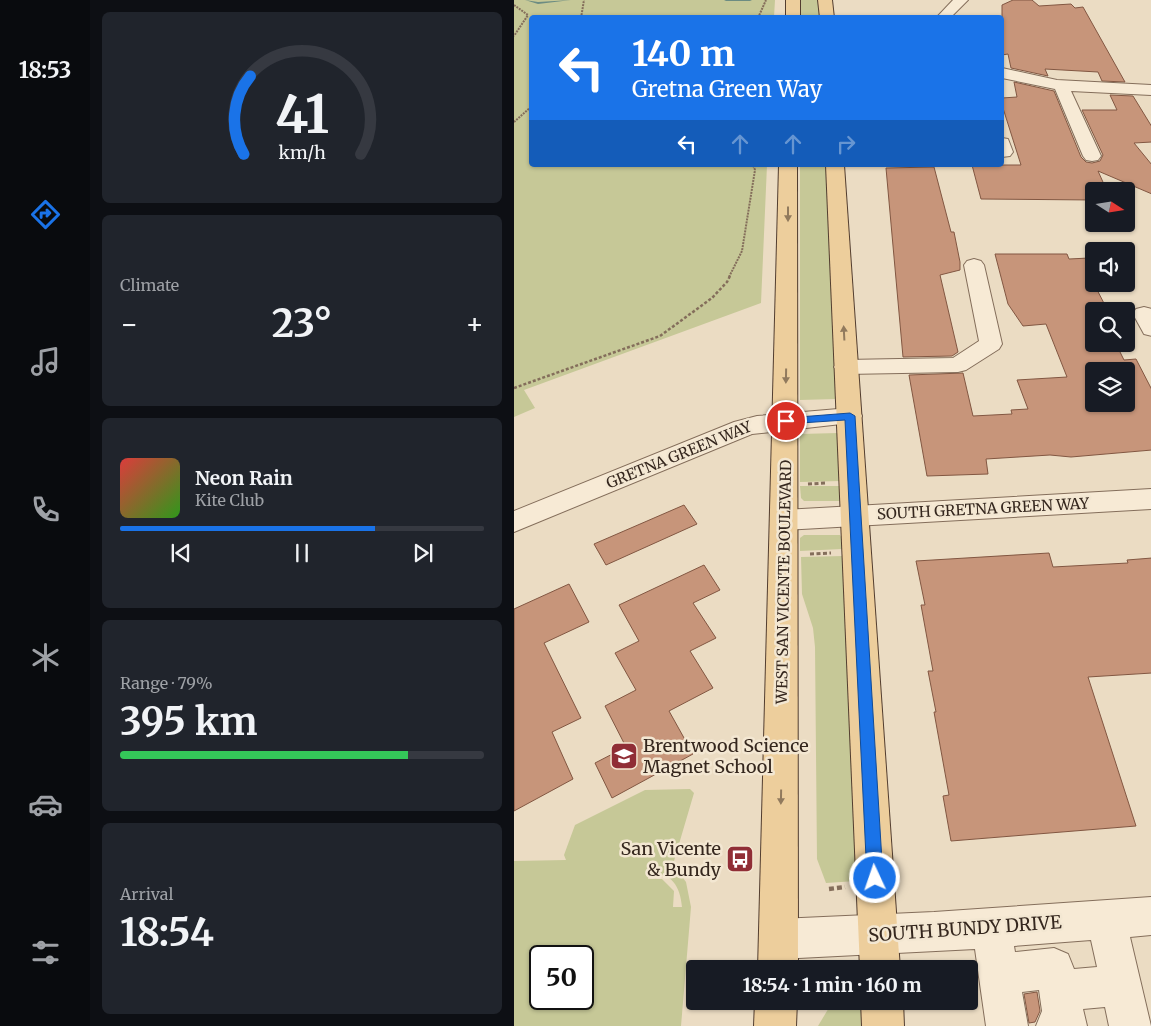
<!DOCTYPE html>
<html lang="en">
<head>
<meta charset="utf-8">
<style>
	:root { --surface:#171b24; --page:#20242c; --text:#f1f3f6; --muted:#9ea1a6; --line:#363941; --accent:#1a73e8 }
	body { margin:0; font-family:Merriweather,serif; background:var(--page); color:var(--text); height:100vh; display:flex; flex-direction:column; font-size:19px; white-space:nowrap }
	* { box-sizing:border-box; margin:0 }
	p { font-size:16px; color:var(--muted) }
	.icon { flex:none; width:28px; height:28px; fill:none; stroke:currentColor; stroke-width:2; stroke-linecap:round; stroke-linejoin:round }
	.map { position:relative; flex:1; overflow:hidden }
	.details { display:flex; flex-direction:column; gap:12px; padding:12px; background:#0d0f14; width:424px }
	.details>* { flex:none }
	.top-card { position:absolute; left:15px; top:15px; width:475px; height:152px; border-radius:5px; box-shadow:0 1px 4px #0004; background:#1a73e8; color:#fff; overflow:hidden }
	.needle { width:32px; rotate:102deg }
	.controls { position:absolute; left:571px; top:182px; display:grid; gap:10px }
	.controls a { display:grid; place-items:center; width:50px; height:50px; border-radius:5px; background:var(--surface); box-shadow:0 1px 4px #0004; font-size:25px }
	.speed { position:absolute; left:15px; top:945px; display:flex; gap:10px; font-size:25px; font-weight:700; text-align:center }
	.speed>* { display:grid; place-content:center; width:65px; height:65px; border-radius:50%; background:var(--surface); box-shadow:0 1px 4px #0004; line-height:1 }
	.speed .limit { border:2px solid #111; border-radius:8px; background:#fff; color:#111 }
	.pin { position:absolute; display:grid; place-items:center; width:42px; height:42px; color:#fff; margin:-21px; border:2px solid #fff; border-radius:50%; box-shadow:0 1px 5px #0007 }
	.me { position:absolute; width:55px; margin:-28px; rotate:357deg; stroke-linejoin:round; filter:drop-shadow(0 0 4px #0008) }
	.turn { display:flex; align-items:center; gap:18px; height:105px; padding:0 20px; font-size:22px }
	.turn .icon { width:65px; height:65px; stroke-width:2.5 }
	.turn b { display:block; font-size:35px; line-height:42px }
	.lanes { display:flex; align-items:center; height:48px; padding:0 20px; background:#0003; justify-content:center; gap:25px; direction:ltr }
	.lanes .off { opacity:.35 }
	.big { font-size:38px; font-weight:700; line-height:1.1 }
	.details .card { flex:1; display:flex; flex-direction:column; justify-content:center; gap:8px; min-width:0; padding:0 18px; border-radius:8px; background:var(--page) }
	.details .dial { align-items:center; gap:0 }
	.dial svg { height:130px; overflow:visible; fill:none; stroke:var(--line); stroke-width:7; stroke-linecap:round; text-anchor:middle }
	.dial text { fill:var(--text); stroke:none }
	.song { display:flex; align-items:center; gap:15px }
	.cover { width:60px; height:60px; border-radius:8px; background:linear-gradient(135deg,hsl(0 70% 55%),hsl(110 70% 35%)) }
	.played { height:5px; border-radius:2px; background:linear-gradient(90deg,var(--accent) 70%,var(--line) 70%) }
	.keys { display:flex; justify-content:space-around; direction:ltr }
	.heat { display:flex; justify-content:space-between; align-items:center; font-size:28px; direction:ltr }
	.charge { height:8px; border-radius:4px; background:linear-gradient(90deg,#34c759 79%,var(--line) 0) }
	.trip { position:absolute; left:172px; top:960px; width:292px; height:50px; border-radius:5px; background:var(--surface); box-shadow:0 1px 4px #0004; font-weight:700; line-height:50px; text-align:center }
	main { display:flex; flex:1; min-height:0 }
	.tabs { display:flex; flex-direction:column; width:90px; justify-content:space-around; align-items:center; background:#090b0e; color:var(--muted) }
	.tabs .icon { width:35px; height:35px }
	.tabs .current { color:var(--accent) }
	.tabs b { font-size:22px; color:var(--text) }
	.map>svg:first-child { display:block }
</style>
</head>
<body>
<main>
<nav class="tabs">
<b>18:53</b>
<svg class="icon current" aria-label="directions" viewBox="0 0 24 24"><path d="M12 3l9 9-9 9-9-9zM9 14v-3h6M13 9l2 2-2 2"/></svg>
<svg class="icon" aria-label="music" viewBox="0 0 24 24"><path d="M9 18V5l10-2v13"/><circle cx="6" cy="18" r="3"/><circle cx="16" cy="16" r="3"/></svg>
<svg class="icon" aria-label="phone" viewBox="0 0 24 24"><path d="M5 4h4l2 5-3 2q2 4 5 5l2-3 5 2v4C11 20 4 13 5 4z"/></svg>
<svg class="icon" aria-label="climate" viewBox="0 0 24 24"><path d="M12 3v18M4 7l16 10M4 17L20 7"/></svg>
<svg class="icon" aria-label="car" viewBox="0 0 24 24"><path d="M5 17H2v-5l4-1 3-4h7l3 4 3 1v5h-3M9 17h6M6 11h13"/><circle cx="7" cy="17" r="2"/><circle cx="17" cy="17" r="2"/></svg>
<svg class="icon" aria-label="filters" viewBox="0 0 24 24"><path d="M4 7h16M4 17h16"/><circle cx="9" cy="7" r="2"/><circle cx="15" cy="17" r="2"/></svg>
</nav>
<section class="details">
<div class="card dial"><svg viewBox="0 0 100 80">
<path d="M14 69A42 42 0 1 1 86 69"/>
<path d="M14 69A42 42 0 0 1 18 21" stroke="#1a73e8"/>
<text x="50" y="56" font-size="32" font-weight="700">41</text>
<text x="50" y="72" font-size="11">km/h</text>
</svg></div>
<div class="card"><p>Climate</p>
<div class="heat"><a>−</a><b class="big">23°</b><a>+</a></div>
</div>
<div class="card">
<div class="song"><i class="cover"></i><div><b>Neon Rain</b><p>Kite Club</p></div></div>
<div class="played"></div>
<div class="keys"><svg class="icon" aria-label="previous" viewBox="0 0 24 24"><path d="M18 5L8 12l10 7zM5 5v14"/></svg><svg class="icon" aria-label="pause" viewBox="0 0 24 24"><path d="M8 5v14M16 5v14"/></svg><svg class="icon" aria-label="next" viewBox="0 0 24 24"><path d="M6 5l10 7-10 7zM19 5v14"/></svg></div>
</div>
<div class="card"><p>Range · 79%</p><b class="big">395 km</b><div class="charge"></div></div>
<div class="card"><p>Arrival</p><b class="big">18:54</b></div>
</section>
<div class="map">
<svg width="638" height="1026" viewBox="0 0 638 1026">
	<rect width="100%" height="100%" fill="#ebdcc3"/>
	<g fill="#c6c897" fill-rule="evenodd">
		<path d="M0,0h261l-1,17 -242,1v147h235l-6,138 -237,87 11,18 -21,9z"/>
		<path d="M285,0h20l1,17 -21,1z"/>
		<path d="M286,165h26l10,234 -36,1z"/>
		<path d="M324,433l2,48 -40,1v-48z"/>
		<path d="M286,486h40l1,11 -2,4h-35l-3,-3z"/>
		<path d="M290,535h36l2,4v10l-42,2v-13z"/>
		<path d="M329,556l13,325 -30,2 -9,-24 -2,-212 -2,-19 -11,-34 -1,-37z"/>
		<path d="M176,789l4,4 -20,68 -6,3 12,10 6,8 5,25 -10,119h-167v-165l52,-1 -2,-5 11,-30 70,-35zM135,872c23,1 31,14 33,35h-9l1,-16 -12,-12h-14zM69,956v43h-43v-43z"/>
		<path d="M319,1001h28l2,25h-45z"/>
	</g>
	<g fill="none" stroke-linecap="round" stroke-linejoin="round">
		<g fill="#6c8c82" fill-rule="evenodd">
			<path d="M11,0l13,2 33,-2 -33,4z"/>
			<path d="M210,0h28l-2,1h-24z"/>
		</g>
	</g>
	<g fill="#c7957a" stroke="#825742" fill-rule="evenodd">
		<path d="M499,0h19l7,6 32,-2 4,4 8,-1 42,75 -23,-1 -4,-9 -53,-3 3,7 -37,-8 -3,-14 -6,1v-50z"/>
		<path d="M500,82l40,9 27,66 5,5 6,1 8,-2 3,-6 -21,-45h35l-7,-15 23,1 19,31v15l-18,1 18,22v29l-54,-23 9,20h-13v9l-113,-1 -9,-34h49l-19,-60v-7l15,-1z"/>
		<path d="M420,167l17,65h3l6,30v8l-20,5 18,77 -6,4 -49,1 -17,-189z"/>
		<path d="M481,254h72l2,5 20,-1 1,3h4v23h9h-9l14,27h-14v33h22l8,16 12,-1 16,31v60l-81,7 -21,-2 -64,4 2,15 -61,2 -18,-101 54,-2 10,43 39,-2 -1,-4 17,-1 -11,-29 50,-3 -21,-53 -23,2 -15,-22zM580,371h32v33h-32z"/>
		<path d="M170,505l13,19 -91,41 -12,-21z"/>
		<path d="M535,553l4,14 75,-4 -1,-3 25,-2v115l-64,4 48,149 -185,15 -8,-45 6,-1 -15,-83h2l-8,-41h5l-12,-66h4l-9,-44z"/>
		<path d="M190,565l16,25 -27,13 23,35 -26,13 23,37 -44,23 24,43 -81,44 -17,-35 31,-16 -21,-41 31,-16 -21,-37 24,-12 -20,-36z"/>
		<path d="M55,584l20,38 -45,21 37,75 -29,14 21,47 -59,32v-202z"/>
		<path d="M523,992l3,19 -5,11 -6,1 -5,-29z"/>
	</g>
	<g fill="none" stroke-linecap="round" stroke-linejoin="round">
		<g stroke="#846e5b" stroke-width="2">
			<g id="minor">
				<path d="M439,0h15l-18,18h-14z"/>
				<path d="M488,68l55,12 95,5v10l-81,-4 30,65 -3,4 -6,1 -6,-1 -3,-4 -28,-67 -53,-11z"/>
				<path d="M488,138l6,1 5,13 -3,4 -8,1z"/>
				<path d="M460,259l7,2 3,4 18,79 -3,5 -33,21 -8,2 -112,2 -8,-2 -4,-5 4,-5 8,-2 107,-2 26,-17 -15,-76 3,-4z"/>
				<path d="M630,307l8,2v27l-8,-2 -11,-20 3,-5z"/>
				<path d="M336,408l9,2 3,6 -3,6 -107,12 -238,98v-21l220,-89 23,-6z"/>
				<path d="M638,489v20l-368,21 -10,-3 -4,-7 4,-7 10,-3z"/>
				<path d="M638,897v38l-22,2 21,89h-42l-4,-19 -22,2 4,17h-51l6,-15 -3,-21 -17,2 6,34h-42l-11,-77 -196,10 -14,-6 -6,-14 6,-14 14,-6 155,-7zM577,940l6,27 -23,2 -6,-15 -14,-6 -39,4 -1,-6z"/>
			</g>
		</g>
		<g stroke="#523d2f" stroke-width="2">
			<g id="major">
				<rect x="272" y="0" width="14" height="18"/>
				<path d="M304,0h14l2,18h-14z"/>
				<path d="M265,165h18l1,804h-40z"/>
				<path d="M312,165h18l56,804h-40z"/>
				<path d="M241,1001h42l-1,25h-42z"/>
				<path d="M347,1001h42l1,25h-42z"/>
			</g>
		</g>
		<g stroke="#846e5b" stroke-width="2" stroke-dasharray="2 1" stroke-linecap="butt">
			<path d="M0,5l14,10 -14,21"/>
			<path d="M67,18l3,-18"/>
			<path d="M244,18l8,-18"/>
			<path d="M0,122l18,-16"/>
			<path d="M215,277l13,-26 13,-81 -2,-5"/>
		</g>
		<path stroke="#846e5b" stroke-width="2.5" stroke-dasharray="3 2" stroke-linecap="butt" d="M0,388l146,-52 52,-38 15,-16 3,-6"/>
		<g stroke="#846e5b" stroke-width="3" stroke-dasharray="4 2.5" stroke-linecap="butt">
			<path d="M294,484l19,-1"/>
			<path d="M296,554l21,-1"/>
		</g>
		<path stroke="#846e5b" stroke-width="4.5" stroke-dasharray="5 3" stroke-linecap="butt" d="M315,889l16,-2"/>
		<use href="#minor" fill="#f7ead5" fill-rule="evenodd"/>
		<use href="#major" fill="#edce9c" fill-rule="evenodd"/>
	</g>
	<defs><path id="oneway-solid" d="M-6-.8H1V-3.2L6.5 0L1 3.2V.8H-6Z" transform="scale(1.25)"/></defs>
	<g fill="#917a5d">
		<use href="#oneway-solid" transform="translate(274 214) rotate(90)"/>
		<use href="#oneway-solid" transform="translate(330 333) rotate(-93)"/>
		<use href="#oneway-solid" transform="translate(272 376) rotate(91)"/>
		<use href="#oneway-solid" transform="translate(267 797) rotate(91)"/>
	</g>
	<path fill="#1a73e8" stroke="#114b97" d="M336,413l5,3 28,462 -2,5 -6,3 -5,-3 -3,-5 -22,-458 -59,4 -6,-3 6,-3z"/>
	<defs>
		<g id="school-square" transform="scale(1.4375)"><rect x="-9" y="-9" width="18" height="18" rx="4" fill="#902e36" stroke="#f3e7d2"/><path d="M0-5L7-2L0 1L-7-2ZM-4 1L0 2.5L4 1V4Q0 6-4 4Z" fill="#fff"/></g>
		<g id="bus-square" transform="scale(1.4375)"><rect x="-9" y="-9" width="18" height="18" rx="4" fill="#902e36" stroke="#f3e7d2"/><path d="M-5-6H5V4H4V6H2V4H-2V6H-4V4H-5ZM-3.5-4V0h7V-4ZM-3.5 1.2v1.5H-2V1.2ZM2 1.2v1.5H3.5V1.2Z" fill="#fff"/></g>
	</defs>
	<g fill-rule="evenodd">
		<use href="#school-square" x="110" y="756"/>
		<use href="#bus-square" x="226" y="859"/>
	</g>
	<g text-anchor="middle" stroke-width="5" stroke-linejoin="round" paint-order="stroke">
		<g font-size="15" fill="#35271e" stroke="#f3e7d2">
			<text transform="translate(165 455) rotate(-22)" y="5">GRETNA GREEN WAY</text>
			<text transform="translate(469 509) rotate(-3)" y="5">SOUTH GRETNA GREEN WAY</text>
			<text transform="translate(270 582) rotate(-89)" y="5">WEST SAN VICENTE BOULEVARD</text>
		</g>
		<g font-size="18" fill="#35271e" stroke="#f3e7d2" text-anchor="start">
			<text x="129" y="752">Brentwood Science<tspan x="129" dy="21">Magnet School</tspan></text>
			<text x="207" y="855" text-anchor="end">San Vicente<tspan x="207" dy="21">&amp; Bundy</tspan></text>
		</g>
		<g font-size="18" fill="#35271e" stroke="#f3e7d2">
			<text transform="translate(451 929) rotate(-4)" y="6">SOUTH BUNDY DRIVE</text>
		</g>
	</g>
</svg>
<div class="controls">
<a><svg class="needle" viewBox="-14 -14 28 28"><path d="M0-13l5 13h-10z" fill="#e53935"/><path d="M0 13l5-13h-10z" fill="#9ea1a6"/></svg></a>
<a><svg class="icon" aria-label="sound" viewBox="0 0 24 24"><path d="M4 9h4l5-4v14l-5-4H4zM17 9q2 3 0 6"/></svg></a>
<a><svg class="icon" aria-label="search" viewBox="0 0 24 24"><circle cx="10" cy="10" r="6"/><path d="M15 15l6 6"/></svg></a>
<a><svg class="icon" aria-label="layers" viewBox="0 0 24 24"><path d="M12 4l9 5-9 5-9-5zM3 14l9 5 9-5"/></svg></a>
</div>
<div class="speed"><div class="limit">50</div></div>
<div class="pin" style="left:272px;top:421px;background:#d93025"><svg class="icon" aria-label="arrive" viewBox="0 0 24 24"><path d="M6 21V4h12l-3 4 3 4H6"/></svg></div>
<svg class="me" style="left:361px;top:878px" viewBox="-20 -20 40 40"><circle r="17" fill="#1a73e8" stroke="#fff" stroke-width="3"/><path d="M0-11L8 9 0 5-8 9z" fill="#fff"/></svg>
<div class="trip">18:54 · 1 min · 160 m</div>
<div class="top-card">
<div class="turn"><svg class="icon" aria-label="left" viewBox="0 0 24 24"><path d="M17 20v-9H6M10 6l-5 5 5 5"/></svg><div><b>140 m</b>Gretna Green Way</div></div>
<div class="lanes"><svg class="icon" aria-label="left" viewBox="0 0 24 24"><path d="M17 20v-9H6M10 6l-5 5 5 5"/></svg><svg class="icon off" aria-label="ahead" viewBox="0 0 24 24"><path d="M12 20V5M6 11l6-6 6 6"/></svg><svg class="icon off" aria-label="ahead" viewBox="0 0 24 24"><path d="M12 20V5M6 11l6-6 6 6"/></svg><svg class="icon off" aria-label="right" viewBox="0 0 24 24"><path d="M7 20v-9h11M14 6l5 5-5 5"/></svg></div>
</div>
</div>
</main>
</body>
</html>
